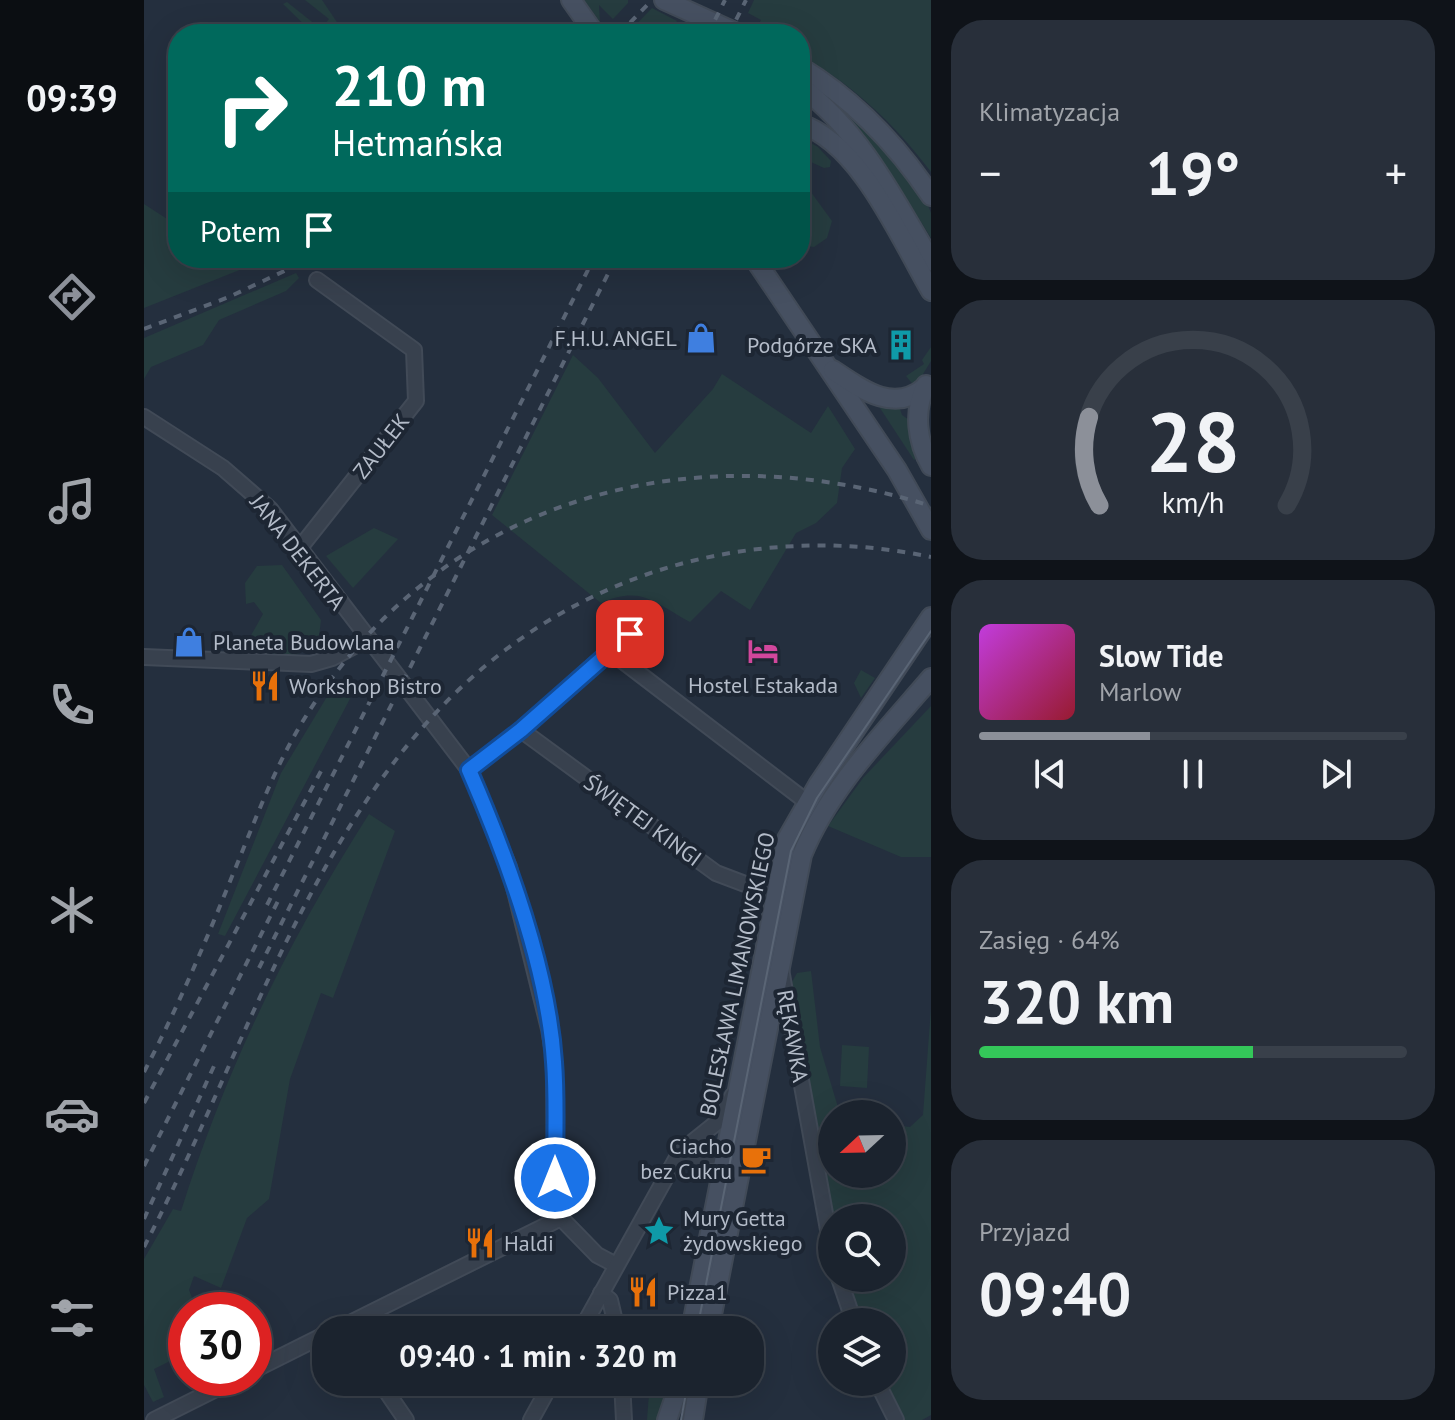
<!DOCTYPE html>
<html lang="pl">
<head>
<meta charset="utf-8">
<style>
	:root { --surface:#1b232e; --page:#282f3a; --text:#f1f3f6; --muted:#a0a4aa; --line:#39404a; --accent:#8c9099 }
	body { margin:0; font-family:"PT Sans",sans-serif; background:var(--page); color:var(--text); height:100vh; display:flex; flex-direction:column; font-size:30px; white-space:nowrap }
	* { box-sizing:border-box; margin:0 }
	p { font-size:26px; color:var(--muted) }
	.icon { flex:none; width:44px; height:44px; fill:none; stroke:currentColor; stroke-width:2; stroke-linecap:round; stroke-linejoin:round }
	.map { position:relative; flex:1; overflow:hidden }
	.sheet { display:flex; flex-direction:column; gap:20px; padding:20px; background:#0f1319; width:524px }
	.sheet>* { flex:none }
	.guide { position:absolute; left:24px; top:24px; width:642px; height:244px; border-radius:32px; box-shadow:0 8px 32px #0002,0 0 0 2px var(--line); background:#00695c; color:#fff; overflow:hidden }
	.needle { width:52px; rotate:248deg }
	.buttons { position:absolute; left:674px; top:1100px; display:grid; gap:16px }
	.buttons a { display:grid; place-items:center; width:88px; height:88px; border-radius:50%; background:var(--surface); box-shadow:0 8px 32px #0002,0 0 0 2px var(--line); font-size:40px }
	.speed { position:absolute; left:24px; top:1292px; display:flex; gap:16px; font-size:40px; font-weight:700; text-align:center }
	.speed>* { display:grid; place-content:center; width:104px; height:104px; border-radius:50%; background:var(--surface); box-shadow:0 8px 32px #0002,0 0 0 2px var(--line); line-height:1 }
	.speed .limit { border:12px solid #d22; background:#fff; color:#111 }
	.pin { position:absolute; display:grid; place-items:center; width:68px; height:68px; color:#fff; margin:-34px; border-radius:16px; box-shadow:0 4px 12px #0006 }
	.me { position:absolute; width:88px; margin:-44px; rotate:0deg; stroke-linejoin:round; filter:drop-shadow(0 0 6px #0008) }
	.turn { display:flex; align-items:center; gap:28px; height:168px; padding:0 32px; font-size:36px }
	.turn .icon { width:104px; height:104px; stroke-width:2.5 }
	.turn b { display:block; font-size:56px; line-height:68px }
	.then { display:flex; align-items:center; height:76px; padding:0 32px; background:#0003; gap:16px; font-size:30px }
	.big { font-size:60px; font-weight:600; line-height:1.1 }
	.sheet .tile { flex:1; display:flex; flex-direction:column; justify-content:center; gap:12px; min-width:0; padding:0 28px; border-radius:32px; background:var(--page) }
	.sheet .dial { align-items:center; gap:0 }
	.dial svg { height:208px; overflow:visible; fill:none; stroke:var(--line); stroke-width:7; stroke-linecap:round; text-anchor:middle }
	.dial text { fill:var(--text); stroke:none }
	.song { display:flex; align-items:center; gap:24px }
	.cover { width:96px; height:96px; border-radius:12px; background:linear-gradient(135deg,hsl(290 70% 55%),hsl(350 70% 35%)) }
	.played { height:8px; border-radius:4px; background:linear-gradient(90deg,var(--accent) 40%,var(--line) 40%) }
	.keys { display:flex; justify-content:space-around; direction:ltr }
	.heat { display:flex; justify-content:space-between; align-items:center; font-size:44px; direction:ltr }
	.charge { height:12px; border-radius:6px; background:linear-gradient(90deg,#34c759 64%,var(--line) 0) }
	.trip { position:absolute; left:168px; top:1316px; width:452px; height:80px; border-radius:32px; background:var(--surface); box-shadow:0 8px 32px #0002,0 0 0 2px var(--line); font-weight:600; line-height:80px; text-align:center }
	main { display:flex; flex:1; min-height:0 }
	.tabs { display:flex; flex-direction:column; width:144px; justify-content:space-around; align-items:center; background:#0b0e12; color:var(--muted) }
	.tabs .icon { width:56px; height:56px }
	.tabs .on { color:var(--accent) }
	.tabs b { font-size:36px; color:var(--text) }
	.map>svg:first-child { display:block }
</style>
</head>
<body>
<main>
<nav class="tabs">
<b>09:39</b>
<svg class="icon on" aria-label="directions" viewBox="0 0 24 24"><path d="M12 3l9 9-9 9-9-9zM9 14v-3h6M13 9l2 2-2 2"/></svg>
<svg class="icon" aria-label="music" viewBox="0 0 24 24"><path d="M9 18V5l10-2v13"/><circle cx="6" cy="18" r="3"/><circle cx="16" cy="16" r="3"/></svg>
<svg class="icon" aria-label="phone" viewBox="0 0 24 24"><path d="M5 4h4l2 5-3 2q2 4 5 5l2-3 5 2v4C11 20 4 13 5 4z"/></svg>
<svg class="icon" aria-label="climate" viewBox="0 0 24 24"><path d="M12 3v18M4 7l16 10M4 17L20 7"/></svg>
<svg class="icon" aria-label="car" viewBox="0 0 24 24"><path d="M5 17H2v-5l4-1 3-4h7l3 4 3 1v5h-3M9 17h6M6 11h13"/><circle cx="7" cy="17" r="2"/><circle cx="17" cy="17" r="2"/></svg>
<svg class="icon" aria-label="filters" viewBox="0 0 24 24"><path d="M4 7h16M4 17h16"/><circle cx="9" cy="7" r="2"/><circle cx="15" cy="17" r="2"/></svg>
</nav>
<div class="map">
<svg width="787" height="1420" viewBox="0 0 787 1420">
	<rect width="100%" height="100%" fill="#242f3e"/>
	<g fill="#263c3f">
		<path d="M161,0h17l23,34h-31l-31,-30 4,-2 34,27 8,-10z"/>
		<path d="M440,0h44v3l-15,16 -14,-14 1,17z"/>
		<path d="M610,0h177v172c-37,-49 -78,-87 -131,-117v-21h-36l-8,-5 5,-9 -13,-7z"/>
		<path d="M508,8l25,13 -4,7 11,6h-57z"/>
		<path d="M694,108c20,8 87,81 93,105 0,7 0,17 0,25l-46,-74z"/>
		<path d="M656,137l18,10 13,14 -1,6 -6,1 -24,-11z"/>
		<path d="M656,177l32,44 -5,17 -13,9 -14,-2z"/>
		<path d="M0,204l34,22v32h92l-126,50z"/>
		<path d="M152,273l3,5 -13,13 -67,29 -16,25 -52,22 -7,12v-41z"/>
		<path d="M787,347v14l-16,26 -9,-11 18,-12 -2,-4z"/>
		<path d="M429,355l25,23 57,75 58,-64 9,-15 89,59 17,-27 27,43 -13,19 -5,35 -21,20 -20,10 -46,77 -29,-19 -31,31c-36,-19 -48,-37 -89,-19l-109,-88z"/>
		<path d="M734,405l21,1 3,9 7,5 8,37 -3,3z"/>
		<path d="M230,528l24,11 -45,49 -27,-32z"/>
		<path d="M138,565l39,55 -3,25 -23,10 -49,-1 -1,-8 18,-32 -9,-12 -8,2 -1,-21 12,-17z"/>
		<path d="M717,670l14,8 -14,20 -7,-15z"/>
		<path d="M190,685l18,10 -127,241 -7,-2 63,-161z"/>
		<path d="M787,706v151h-30l-73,-31 35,-48z"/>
		<path d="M225,814l26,17 -62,167 -12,-5 -31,86 -21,120 -22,19 -26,70 -27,-12 -5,14 8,20h-11v43l-32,16 10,28 -11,5 -9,-17v-126l29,-50 8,2c45,-142 108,-272 188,-397z"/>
		<path d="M667,971l9,76 20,67h-8v60h60v-49l18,2 13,-12 8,-107v407l-9,5h-17l-21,-38h8v-60h-31l-15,-44h46v-60h-60l-40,-236 5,-9z"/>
		<path d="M698,1045l27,2 -2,41 -27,-2z"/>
		<path d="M510,1389l18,1 -15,30h-10l2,-27z"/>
	</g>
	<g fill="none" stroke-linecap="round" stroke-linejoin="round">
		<g stroke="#414a57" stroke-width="18">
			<g id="street">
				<path d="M0,417l79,51 47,41 199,261 40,97 40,162 5,30 1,119 6,40 36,37 19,10"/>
				<path d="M155,549l117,-148 -2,-51 -97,-70"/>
				<path d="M467,652l196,150"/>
				<path d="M0,657l167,7 21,-6 35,-19"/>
				<path d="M377,730l195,143 58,22"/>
				<path d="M325,770l52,-40 129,-115"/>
				<path d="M637,969l51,283"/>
				<path d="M532,1167l8,-9 51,-4"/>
				<path d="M695,1278l15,44"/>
				<path d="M457,1293l9,7 7,30"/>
				<path d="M192,1330l225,-112"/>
				<path d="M437,1330l99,-178 40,-32 13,-25"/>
				<path d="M110,1370l72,-36"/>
				<path d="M236,1382l26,38"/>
				<path d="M478,1382l2,38"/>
				<path d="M733,1382l19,38"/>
				<path d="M10,1420l84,-42"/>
				<path d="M387,1420l21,-38"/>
			</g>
		</g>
		<g stroke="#414a57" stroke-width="22">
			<g id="secondary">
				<path d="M427,0l24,34"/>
				<path d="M520,0l75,34"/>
				<path d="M656,67c53,32 97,78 131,129"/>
				<path d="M656,86c60,45 94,112 131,175"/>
				<path d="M656,124c60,18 101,116 131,167"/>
				<path d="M610,258l143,212 34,60"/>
				<path d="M689,370c28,19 61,44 92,17"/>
				<path d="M782,385c-13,27 -9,56 5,81"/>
				<path d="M547,1330l96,-491 31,-54 113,-168"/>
				<path d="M565,1330l93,-475c27,-67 83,-123 129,-177"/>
				<path d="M523,1420l13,-38"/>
				<path d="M549,1420l6,-38"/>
			</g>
		</g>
		<use href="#street" stroke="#38414e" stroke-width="14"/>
		<use href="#secondary" stroke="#465061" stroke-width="18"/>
		<g stroke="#5a6575" stroke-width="2">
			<path d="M553,1330l94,-479 26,-53 114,-167"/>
			<path d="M537,1420l7,-38"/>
		</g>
		<g stroke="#5a6575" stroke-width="4" stroke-dasharray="8 8" stroke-linecap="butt">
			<path d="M475,34l33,-34"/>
			<path d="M564,34l17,-34"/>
			<path d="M585,34l17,-34"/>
			<path d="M0,329l85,-32 83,-39"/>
			<path d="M123,905l327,-647"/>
			<path d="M115,968l357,-710"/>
			<path d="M0,1072c34,-65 62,-131 89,-198 20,-48 38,-98 64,-143 134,-230 388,-303 634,-225"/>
			<path d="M0,1103l177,-332"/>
			<path d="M0,1166l135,-267"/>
			<path d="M0,1219l70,-153"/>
			<path d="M0,1247c131,-251 202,-566 501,-672 91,-32 192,-38 286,-18"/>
		</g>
	</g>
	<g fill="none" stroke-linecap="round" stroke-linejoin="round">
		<g stroke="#114b97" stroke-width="20">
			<path id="route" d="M411,1178c0,-39 2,-78 -1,-116 -6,-93 -48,-207 -85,-292l52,-40 109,-96"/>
		</g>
		<use href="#route" stroke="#1a73e8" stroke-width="14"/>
	</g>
	<defs>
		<g id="shop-bare" transform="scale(2.4)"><path d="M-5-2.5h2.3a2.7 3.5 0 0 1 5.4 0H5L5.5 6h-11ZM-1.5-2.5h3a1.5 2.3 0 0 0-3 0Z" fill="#3f7fe0" stroke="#1d2633" stroke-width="2.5" paint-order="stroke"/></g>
		<g id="building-bare" transform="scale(2.4)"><path d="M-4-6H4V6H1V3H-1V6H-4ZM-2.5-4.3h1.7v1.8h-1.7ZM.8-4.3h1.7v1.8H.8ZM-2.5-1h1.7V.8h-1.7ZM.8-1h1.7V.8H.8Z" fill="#0f9aa8" stroke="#1d2633" stroke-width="2.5" paint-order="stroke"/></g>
		<g id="hotel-bare" transform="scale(2.4)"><path d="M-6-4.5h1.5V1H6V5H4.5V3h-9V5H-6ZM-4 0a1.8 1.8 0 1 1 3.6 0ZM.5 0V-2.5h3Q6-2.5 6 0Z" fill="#d1479c" stroke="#1d2633" stroke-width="2.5" paint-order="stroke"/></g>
		<g id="restaurant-bare" transform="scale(2.4)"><path d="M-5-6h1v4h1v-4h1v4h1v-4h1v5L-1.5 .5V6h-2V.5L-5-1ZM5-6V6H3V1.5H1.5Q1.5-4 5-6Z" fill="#e8710a" stroke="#1d2633" stroke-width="2.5" paint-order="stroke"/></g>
		<g id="cafe-bare" transform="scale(2.4)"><path d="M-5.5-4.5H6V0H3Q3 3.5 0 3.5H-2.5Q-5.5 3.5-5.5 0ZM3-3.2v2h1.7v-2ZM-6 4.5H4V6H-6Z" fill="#e8710a" stroke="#1d2633" stroke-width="2.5" paint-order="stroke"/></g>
		<g id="sight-bare" transform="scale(2.4)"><path d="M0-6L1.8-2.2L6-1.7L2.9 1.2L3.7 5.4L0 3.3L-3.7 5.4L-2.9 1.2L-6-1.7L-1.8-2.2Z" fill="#0f9aa8" stroke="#1d2633" stroke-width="2.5" paint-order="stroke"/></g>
	</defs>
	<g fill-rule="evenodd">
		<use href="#shop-bare" x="557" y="338"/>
		<use href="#building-bare" x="757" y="345"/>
		<use href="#shop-bare" x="45" y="642"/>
		<use href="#hotel-bare" x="619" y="651"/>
		<use href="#restaurant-bare" x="121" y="686"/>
		<use href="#cafe-bare" x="612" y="1159"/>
		<use href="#sight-bare" x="515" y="1231"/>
		<use href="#restaurant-bare" x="336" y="1243"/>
		<use href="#restaurant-bare" x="499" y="1292"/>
	</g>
	<g text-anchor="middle" stroke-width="8" stroke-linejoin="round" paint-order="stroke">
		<g font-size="22" fill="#b4bcc9" stroke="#1d2633" text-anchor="start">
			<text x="533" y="346" text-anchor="end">F.H.U. ANGEL</text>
			<text x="733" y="353" text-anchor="end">Podgórze SKA</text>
			<text x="69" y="650">Planeta Budowlana</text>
			<text x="619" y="693" text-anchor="middle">Hostel Estakada</text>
			<text x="145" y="694">Workshop Bistro</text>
			<text x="588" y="1154" text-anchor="end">Ciacho<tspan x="588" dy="25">bez Cukru</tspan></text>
			<text x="539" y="1226">Mury Getta<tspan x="539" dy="25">żydowskiego</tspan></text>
			<text x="360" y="1251">Haldi</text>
			<text x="523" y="1300">Pizza1</text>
		</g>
		<g font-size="22" fill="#b4bcc9" stroke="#1d2633">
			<text transform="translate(237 446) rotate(-52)" y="8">ZAUŁEK</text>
			<text transform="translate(154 552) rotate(52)" y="8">JANA DEKERTA</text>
			<text transform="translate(499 820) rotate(36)" y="8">ŚWIĘTEJ KINGI</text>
			<text transform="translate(593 974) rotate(-78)" y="8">BOLESŁAWA LIMANOWSKIEGO</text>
			<text transform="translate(649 1036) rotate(80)" y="8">RĘKAWKA</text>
		</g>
	</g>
</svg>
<div class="buttons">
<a><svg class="needle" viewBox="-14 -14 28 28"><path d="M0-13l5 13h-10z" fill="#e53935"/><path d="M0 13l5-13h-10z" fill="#a0a4aa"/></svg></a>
<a><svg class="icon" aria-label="search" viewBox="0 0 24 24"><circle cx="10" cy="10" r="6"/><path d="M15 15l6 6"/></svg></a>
<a><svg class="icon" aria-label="layers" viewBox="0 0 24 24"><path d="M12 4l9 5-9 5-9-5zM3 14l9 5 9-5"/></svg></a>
</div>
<div class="speed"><div class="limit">30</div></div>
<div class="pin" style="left:486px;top:634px;background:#d93025"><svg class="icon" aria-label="arrive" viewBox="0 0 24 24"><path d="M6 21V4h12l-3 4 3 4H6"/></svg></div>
<svg class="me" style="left:411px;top:1178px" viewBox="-20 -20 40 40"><circle r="17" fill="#1a73e8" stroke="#fff" stroke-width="3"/><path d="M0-11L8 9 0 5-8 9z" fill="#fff"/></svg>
<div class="trip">09:40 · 1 min · 320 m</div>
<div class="guide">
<div class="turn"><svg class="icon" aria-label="right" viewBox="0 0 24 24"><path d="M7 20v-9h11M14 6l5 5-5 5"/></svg><div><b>210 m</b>Hetmańska</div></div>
<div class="then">Potem<svg class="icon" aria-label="arrive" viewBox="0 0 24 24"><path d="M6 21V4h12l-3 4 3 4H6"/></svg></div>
</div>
</div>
<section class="sheet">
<div class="tile"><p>Klimatyzacja</p>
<div class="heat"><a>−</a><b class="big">19°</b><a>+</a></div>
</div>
<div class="tile dial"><svg viewBox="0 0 100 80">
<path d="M14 69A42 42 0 1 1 86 69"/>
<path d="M14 69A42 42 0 0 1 10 35" stroke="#8c9099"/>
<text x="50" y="56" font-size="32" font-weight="700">28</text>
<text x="50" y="72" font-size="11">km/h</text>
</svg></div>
<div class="tile">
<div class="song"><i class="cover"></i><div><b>Slow Tide</b><p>Marlow</p></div></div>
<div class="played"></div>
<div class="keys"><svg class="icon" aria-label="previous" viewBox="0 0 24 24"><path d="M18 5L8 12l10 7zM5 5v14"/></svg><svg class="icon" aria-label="pause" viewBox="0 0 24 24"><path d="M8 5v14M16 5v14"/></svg><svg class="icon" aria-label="next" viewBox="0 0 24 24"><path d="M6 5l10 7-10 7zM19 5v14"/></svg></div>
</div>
<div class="tile"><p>Zasięg · 64%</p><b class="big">320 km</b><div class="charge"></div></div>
<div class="tile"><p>Przyjazd</p><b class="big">09:40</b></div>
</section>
</main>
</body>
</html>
